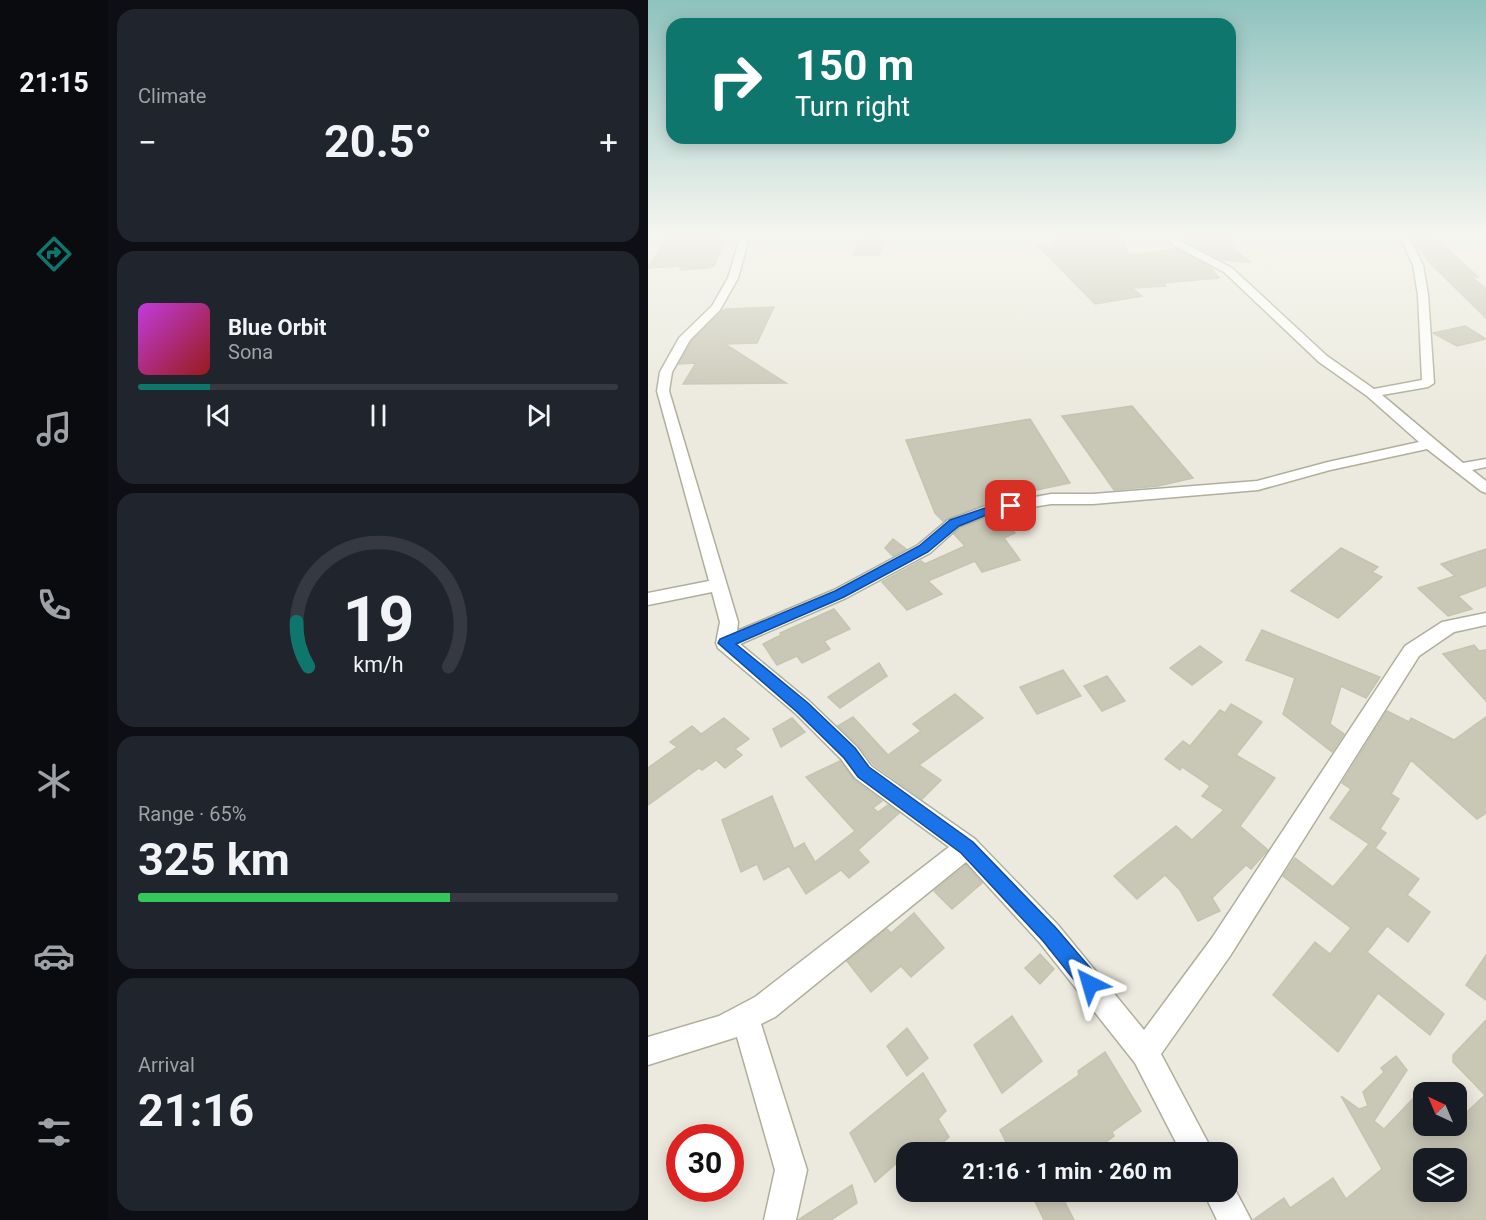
<!DOCTYPE html>
<html lang="en">
<head>
<meta charset="utf-8">
<style>
	:root { --surface:#171b24; --page:#20242c; --text:#f1f3f6; --muted:#9ea1a6; --line:#363941; --accent:#0f766e }
	body { margin:0; font-family:Roboto,sans-serif; background:var(--page); color:var(--text); height:100vh; display:flex; flex-direction:column; font-size:22px; white-space:nowrap }
	* { box-sizing:border-box; margin:0 }
	p { font-size:20px; color:var(--muted) }
	.icon { flex:none; width:33px; height:33px; fill:none; stroke:currentColor; stroke-width:2; stroke-linecap:round; stroke-linejoin:round }
	.map { position:relative; flex:1; overflow:hidden }
	.side { display:flex; flex-direction:column; gap:9px; padding:9px; background:#0d0f14; width:540px }
	.side>* { flex:none }
	.top-card { position:absolute; left:18px; top:18px; width:570px; height:126px; border-radius:18px; box-shadow:0 3px 15px #0003; background:#0f766e; color:#fff; overflow:hidden }
	.needle { width:39px; rotate:316deg }
	.tools { position:absolute; left:765px; top:1082px; display:grid; gap:12px }
	.tools a { display:grid; place-items:center; width:54px; height:54px; border-radius:12px; background:var(--surface); box-shadow:0 3px 15px #0003; font-size:30px }
	.speed { position:absolute; left:18px; top:1124px; display:flex; gap:12px; font-size:30px; font-weight:700; text-align:center }
	.speed>* { display:grid; place-content:center; width:78px; height:78px; border-radius:50%; background:var(--surface); box-shadow:0 3px 15px #0003; line-height:1 }
	.speed .limit { border:9px solid #d22; background:#fff; color:#111 }
	.pin { position:absolute; display:grid; place-items:center; width:51px; height:51px; color:#fff; margin:-26px; border-radius:12px; box-shadow:0 3px 9px #0006 }
	.me { position:absolute; width:66px; margin:-33px; rotate:320deg; stroke-linejoin:round; filter:drop-shadow(0 0 4px #0008) }
	.turn { display:flex; align-items:center; gap:21px; height:126px; padding:0 30px; font-size:27px }
	.turn .icon { width:78px; height:78px; stroke-width:2.5 }
	.turn b { display:block; font-size:42px; line-height:51px }
	.big { font-size:45px; font-weight:700; line-height:1.1 }
	.side .tile { flex:1; display:flex; flex-direction:column; justify-content:center; gap:9px; min-width:0; padding:0 21px; border-radius:18px; background:var(--page) }
	.side .dial { align-items:center; gap:0 }
	.dial svg { height:156px; overflow:visible; fill:none; stroke:var(--line); stroke-width:7; stroke-linecap:round; text-anchor:middle }
	.dial text { fill:var(--text); stroke:none }
	.song { display:flex; align-items:center; gap:18px }
	.cover { width:72px; height:72px; border-radius:9px; background:linear-gradient(135deg,hsl(290 70% 55%),hsl(0 70% 35%)) }
	.played { height:6px; border-radius:3px; background:linear-gradient(90deg,var(--accent) 15%,var(--line) 15%) }
	.keys { display:flex; justify-content:space-around; direction:ltr }
	.heat { display:flex; justify-content:space-between; align-items:center; font-size:33px; direction:ltr }
	.charge { height:9px; border-radius:4px; background:linear-gradient(90deg,#34c759 65%,var(--line) 0) }
	.trip { position:absolute; left:248px; top:1142px; width:342px; height:60px; border-radius:18px; background:var(--surface); box-shadow:0 3px 15px #0003; font-weight:700; line-height:60px; text-align:center }
	main { display:flex; flex:1; min-height:0 }
	.menu { display:flex; flex-direction:column; width:108px; justify-content:space-around; align-items:center; background:#090b0e; color:var(--muted) }
	.menu .icon { width:42px; height:42px }
	.menu .active { color:var(--accent) }
	.menu b { font-size:27px; color:var(--text) }
	.map>svg:first-child { display:block }
</style>
</head>
<body>
<main>
<nav class="menu">
<b>21:15</b>
<svg class="icon active" aria-label="directions" viewBox="0 0 24 24"><path d="M12 3l9 9-9 9-9-9zM9 14v-3h6M13 9l2 2-2 2"/></svg>
<svg class="icon" aria-label="music" viewBox="0 0 24 24"><path d="M9 18V5l10-2v13"/><circle cx="6" cy="18" r="3"/><circle cx="16" cy="16" r="3"/></svg>
<svg class="icon" aria-label="phone" viewBox="0 0 24 24"><path d="M5 4h4l2 5-3 2q2 4 5 5l2-3 5 2v4C11 20 4 13 5 4z"/></svg>
<svg class="icon" aria-label="climate" viewBox="0 0 24 24"><path d="M12 3v18M4 7l16 10M4 17L20 7"/></svg>
<svg class="icon" aria-label="car" viewBox="0 0 24 24"><path d="M5 17H2v-5l4-1 3-4h7l3 4 3 1v5h-3M9 17h6M6 11h13"/><circle cx="7" cy="17" r="2"/><circle cx="17" cy="17" r="2"/></svg>
<svg class="icon" aria-label="filters" viewBox="0 0 24 24"><path d="M4 7h16M4 17h16"/><circle cx="9" cy="7" r="2"/><circle cx="15" cy="17" r="2"/></svg>
</nav>
<section class="side">
<div class="tile"><p>Climate</p>
<div class="heat"><a>−</a><b class="big">20.5°</b><a>+</a></div>
</div>
<div class="tile">
<div class="song"><i class="cover"></i><div><b>Blue Orbit</b><p>Sona</p></div></div>
<div class="played"></div>
<div class="keys"><svg class="icon" aria-label="previous" viewBox="0 0 24 24"><path d="M18 5L8 12l10 7zM5 5v14"/></svg><svg class="icon" aria-label="pause" viewBox="0 0 24 24"><path d="M8 5v14M16 5v14"/></svg><svg class="icon" aria-label="next" viewBox="0 0 24 24"><path d="M6 5l10 7-10 7zM19 5v14"/></svg></div>
</div>
<div class="tile dial"><svg viewBox="0 0 100 80">
<path d="M14 69A42 42 0 1 1 86 69"/>
<path d="M14 69A42 42 0 0 1 8 46" stroke="#0f766e"/>
<text x="50" y="56" font-size="32" font-weight="700">19</text>
<text x="50" y="72" font-size="11">km/h</text>
</svg></div>
<div class="tile"><p>Range · 65%</p><b class="big">325 km</b><div class="charge"></div></div>
<div class="tile"><p>Arrival</p><b class="big">21:16</b></div>
</section>
<div class="map">
<svg width="838" height="1220" viewBox="0 0 838 1220">
	<rect width="100%" height="100%" fill="#eceade"/>
	<g fill="#c9c7b6" stroke="#c6c4af" stroke-width="1.5" fill-rule="evenodd">
		<path d="M20,235h57l-2,3h2l-11,28 -5,2 -29,2 2,-4 -34,2z"/>
		<path d="M238,235l-7,20 -26,1 7,-20z"/>
		<path d="M406,235h68l6,20 48,-6 34,18 9,11 -55,5 2,3 -34,2 10,8 -47,8 -57,-58 15,-1z"/>
		<path d="M531,235h50l4,12 17,15 -28,-2 -39,-20z"/>
		<path d="M763,235h22l45,42h-6l14,12v29l-57,-56z"/>
		<path d="M126,307l-17,36 -32,1 61,39 -103,1 13,-21 -17,1 13,-23 29,-29 5,-3z"/>
		<path d="M817,326l21,13 -29,7 -24,-13z"/>
		<path d="M484,406l61,72 -35,8 -44,4 -52,-74z"/>
		<path d="M382,419l40,64 -87,18 3,3 -43,17 -8,-8 -29,-73z"/>
		<path d="M348,515l19,18 -11,5 16,22 -38,12 -7,-11 -47,20 14,13 -35,16 -25,-28 39,-21 4,3 40,-18 -11,-12 7,-6z"/>
		<path d="M245,539l13,10 -13,7 -8,-8z"/>
		<path d="M693,548l37,19 -6,5 10,5 -44,41 -47,-27z"/>
		<path d="M838,549v37l-28,10 14,13 -24,7 -30,-28 37,-12 -14,-12z"/>
		<path d="M186,609l16,20 -26,12 6,8 -28,14 -5,-7 -20,9 -14,-21 18,-9 -1,-2z"/>
		<path d="M614,630l118,47 -14,21 -25,-12 -11,38 14,10 -12,18 -49,-38 12,-36 -49,-18z"/>
		<path d="M826,645l5,6 7,-1v51l-43,-47z"/>
		<path d="M552,646l22,16 -30,23 -22,-17z"/>
		<path d="M231,663l8,13 -47,32 -12,-11z"/>
		<path d="M415,670l18,26 -44,18 -17,-27z"/>
		<path d="M459,676l18,25 -23,10 -18,-25z"/>
		<path d="M307,694l28,24 -64,47 22,15 -19,19 -49,-35 -14,-18 -21,-20 15,-9 35,38 33,-24 -8,-7z"/>
		<path d="M583,704l31,18 -26,33 39,23 -35,48 28,24 -17,19 -5,-4 -34,33 8,13 -22,10 -18,-31 -15,-15 -28,24 -23,-23 62,-50 16,14 32,-30 -22,-14 8,-10 -28,-19 -2,3 -15,-11 18,-18 7,5 30,-36 5,3z"/>
		<path d="M739,711l22,11 2,-4 43,22 32,-23v96l-9,6 -66,-59 -20,34 8,5 -19,30 6,4 -11,15 44,31 -12,16 23,17 -22,30 -21,-16 -20,26 77,62 -14,21 -52,-42 -40,59 -65,-57 42,-53 15,12 21,-26 -68,-52 12,-18 38,29 36,-43 -39,-26 21,-29 -9,-6z"/>
		<path d="M76,718l25,21 -14,10 7,6 -17,13 -9,-8 -14,10 -3,-2 -51,37v-37l29,-21 -7,-5 22,-16 9,8z"/>
		<path d="M144,718l13,14 -24,15 -8,-18z"/>
		<path d="M192,761l14,19 28,21 -9,7 5,4 10,-7 11,8 -41,37 11,12 -20,16 -8,-8 -35,24 -17,-28 -25,14 -7,-16 -16,8 -19,-52 50,-24 22,53 10,-6 11,19 40,-31 -49,-54z"/>
		<path d="M318,865l16,18 -30,26 -18,-18z"/>
		<path d="M266,913l30,35 -33,29 -10,-11 -30,26 -24,-31 40,-32 4,4z"/>
		<path d="M392,954l14,15 -14,15 -15,-16z"/>
		<path d="M838,955v45l-20,-15z"/>
		<path d="M364,1016l30,45 -40,32 -28,-48z"/>
		<path d="M838,1020v200h-233l31,-22 6,10 43,-30 13,21 36,-30 -41,-73 18,13 9,-3 -5,-14 21,-20 -3,-4 15,-12 11,14 -33,51 10,8 40,-42v38h32v-3l29,-27 -32,-33v-7zM776,1158h32v33h-32z"/>
		<path d="M259,1028l21,30 -21,18 -20,-30z"/>
		<path d="M457,1052l36,59 -29,21 2,4 -21,16h-82l-11,-22 79,-55 -1,-4z"/>
		<path d="M275,1073l23,38 -8,8 11,18 -17,15h-4l-6,-10 -12,10h-4v3l-31,27 -25,-49z"/>
		<path d="M204,1185l5,18 -26,17h-33z"/>
		<path d="M382,1191h29l15,29h-30z"/>
	</g>
	<g fill="none" stroke-linecap="round" stroke-linejoin="round">
		<g stroke="#afaf9c" stroke-width="3">
			<g id="minor">
				<path d="M93,235h9l-12,43 -18,32 -30,30 -18,32 -3,19 69,231 -1,9 97,-41 84,-45 30,-25 38,-14 65,-12h42l164,-13 71,-19 91,-20 -52,-46 -48,-34 -95,-90 -53,-28 -4,-9h9l2,5 54,28 95,88 47,33 48,-9 -4,-85 -5,-30 -14,-30h9l15,30 5,30 6,88 -6,4 -46,8 81,68 23,-4v8l-14,3 14,11v12l-5,-2 -54,-42 -97,21 -72,20 -165,14h-42l-56,9 -35,13 -30,27 -84,45 -106,46 69,57 48,46 14,19 104,73 83,86 86,105 68,-92 193,-292 37,-24 44,-9v12l-32,7 -35,24 -189,300 -69,98 52,98h-32l-46,-89 -95,-120 -74,-81 -191,155 -14,7 46,146 -11,50h-32l11,-50 -38,-133 -89,28v-28l71,-21 36,-19 194,-150 -94,-69 -14,-19 -46,-46 -77,-65 -2,-5 4,-21 -8,-30 -64,13v-12l61,-12 -52,-190 3,-19 19,-34 33,-32 16,-28z"/>
				<path d="M579,1178l3,2 21,40h-34l-14,-29h24z"/>
			</g>
		</g>
		<use href="#minor" fill="#fff" fill-rule="evenodd"/>
	</g>
	<linearGradient id="sky" x2="0" y2="1"><stop stop-color="#8fc2be"/><stop offset="0.58" stop-color="#f6f6f0"/><stop offset="1" stop-color="#f6f6f0" stop-opacity="0"/></linearGradient>
	<rect width="838" height="406" fill="url(#sky)"/>
	<path fill="#1a73e8" stroke="#114b97" stroke-width="1.5" d="M363,502l5,1v5l-22,4 -35,14 -31,26 -84,45 -108,47 72,59 47,45 14,19 104,75 83,86 42,49 3,7 -3,7 -8,3 -7,-3 -40,-50 -82,-88 -103,-76 -14,-19 -47,-46 -79,-69 2,-4 115,-48 84,-45 31,-26 38,-13z"/>
</svg>
<div class="tools">
<a><svg class="needle" viewBox="-14 -14 28 28"><path d="M0-13l5 13h-10z" fill="#e53935"/><path d="M0 13l5-13h-10z" fill="#9ea1a6"/></svg></a>
<a><svg class="icon" aria-label="layers" viewBox="0 0 24 24"><path d="M12 4l9 5-9 5-9-5zM3 14l9 5 9-5"/></svg></a>
</div>
<div class="speed"><div class="limit">30</div></div>
<div class="pin" style="left:363px;top:506px;background:#d93025"><svg class="icon" aria-label="arrive" viewBox="0 0 24 24"><path d="M6 21V4h12l-3 4 3 4H6"/></svg></div>
<svg class="me" style="left:442px;top:984px" viewBox="-20 -20 40 40"><path d="M0-17L14 15 0 8-14 15z" fill="#1a73e8" stroke="#fff" stroke-width="4"/></svg>
<div class="trip">21:16 · 1 min · 260 m</div>
<div class="top-card">
<div class="turn"><svg class="icon" aria-label="right" viewBox="0 0 24 24"><path d="M7 20v-9h11M14 6l5 5-5 5"/></svg><div><b>150 m</b>Turn right</div></div>
</div>
</div>
</main>
</body>
</html>
